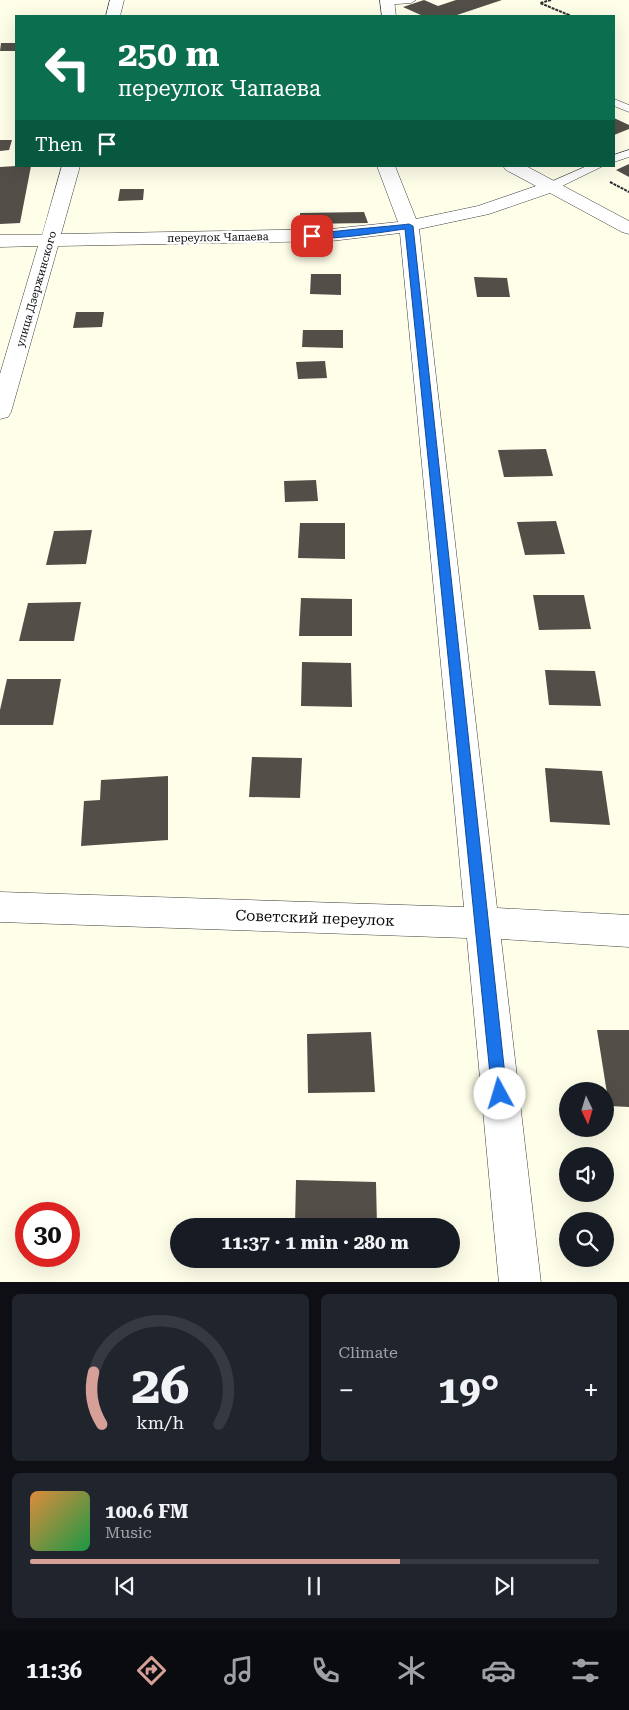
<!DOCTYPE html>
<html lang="en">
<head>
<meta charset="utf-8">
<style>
	:root { --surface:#171b24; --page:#20242c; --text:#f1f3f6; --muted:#9ea1a6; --line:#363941; --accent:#d6a099 }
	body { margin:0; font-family:"Roboto Serif",serif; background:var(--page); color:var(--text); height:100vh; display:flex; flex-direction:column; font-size:19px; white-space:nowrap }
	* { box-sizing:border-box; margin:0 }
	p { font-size:16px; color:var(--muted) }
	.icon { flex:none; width:28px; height:28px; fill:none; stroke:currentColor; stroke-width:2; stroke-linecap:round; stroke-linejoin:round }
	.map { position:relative; height:1282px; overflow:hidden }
	.side { display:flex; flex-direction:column; gap:12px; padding:12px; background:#0d0f14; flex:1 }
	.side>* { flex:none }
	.banner { position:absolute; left:15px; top:15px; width:600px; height:152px; border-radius:0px; box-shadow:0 5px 20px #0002; background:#0b6e4f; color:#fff; overflow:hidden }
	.needle { width:32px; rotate:176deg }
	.fabs { position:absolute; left:559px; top:1082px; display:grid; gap:10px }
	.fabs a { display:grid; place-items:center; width:55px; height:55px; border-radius:50%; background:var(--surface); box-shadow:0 5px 20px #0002; font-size:25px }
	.speed { position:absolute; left:15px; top:1202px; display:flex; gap:10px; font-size:25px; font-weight:700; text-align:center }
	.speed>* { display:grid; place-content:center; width:65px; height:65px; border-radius:50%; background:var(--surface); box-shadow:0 5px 20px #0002; line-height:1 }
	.speed .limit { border:8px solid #d22; background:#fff; color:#111 }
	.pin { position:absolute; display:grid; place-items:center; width:42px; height:42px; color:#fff; margin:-21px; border-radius:10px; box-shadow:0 2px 8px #0006 }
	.me { position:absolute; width:55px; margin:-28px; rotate:354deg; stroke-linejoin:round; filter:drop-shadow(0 0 4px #0008) }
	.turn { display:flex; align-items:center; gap:18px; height:105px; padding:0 20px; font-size:22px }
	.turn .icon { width:65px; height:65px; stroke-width:2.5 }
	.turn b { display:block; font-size:35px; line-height:42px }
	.then { display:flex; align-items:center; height:48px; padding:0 20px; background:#0003; gap:10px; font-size:19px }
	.big { font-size:38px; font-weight:700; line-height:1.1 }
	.side .tile { flex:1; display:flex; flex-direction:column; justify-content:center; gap:8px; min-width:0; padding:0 18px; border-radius:8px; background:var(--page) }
	.side .dial { align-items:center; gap:0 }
	.dial svg { height:130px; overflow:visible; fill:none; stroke:var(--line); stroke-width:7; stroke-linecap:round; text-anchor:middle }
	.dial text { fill:var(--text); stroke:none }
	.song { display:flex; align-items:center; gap:15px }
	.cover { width:60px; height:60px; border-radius:8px; background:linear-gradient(135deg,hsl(30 70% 55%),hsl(140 70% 35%)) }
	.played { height:5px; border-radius:2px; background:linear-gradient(90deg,var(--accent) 65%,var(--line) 65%) }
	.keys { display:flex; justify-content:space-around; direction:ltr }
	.heat { display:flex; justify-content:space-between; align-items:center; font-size:28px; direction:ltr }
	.side .tiles { flex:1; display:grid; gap:12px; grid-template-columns:1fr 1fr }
	.tile:last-child { grid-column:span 2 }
	.trip { position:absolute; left:170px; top:1218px; width:290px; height:50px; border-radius:25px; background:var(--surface); box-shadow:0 5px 20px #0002; font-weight:700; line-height:50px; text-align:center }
	.tabs { display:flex; height:80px; justify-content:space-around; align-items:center; background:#090b0e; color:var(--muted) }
	.tabs .icon { width:35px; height:35px }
	.tabs .selected { color:var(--accent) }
	.tabs b { font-size:22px; color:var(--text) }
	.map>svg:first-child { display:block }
</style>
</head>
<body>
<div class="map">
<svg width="629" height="1283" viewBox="0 0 629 1283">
	<rect width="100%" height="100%" fill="#fefee9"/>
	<g fill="#534e47">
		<path d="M424,0l14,6 18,-6h46l-48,16h-31l-20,-9z"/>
		<path d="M1,43h15v8h-16z"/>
		<path d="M614,118l15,7v4l-15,6z"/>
		<path d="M0,140h12l-3,10 -9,1z"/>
		<path d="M629,164v13l-13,-7z"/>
		<path d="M16,166h15l-11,57 -20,1v-57z"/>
		<path d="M120,189h24l-1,11 -25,1z"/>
		<path d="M364,212l4,11 -67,1 -1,-11z"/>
		<path d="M311,274h30v21l-31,-1z"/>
		<path d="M474,277l33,1 3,19h-33z"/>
		<path d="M76,312h28l-2,15 -29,1z"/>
		<path d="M303,330h40v18l-41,-1z"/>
		<path d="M325,361l2,17 -29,1 -2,-17z"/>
		<path d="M546,449l7,27 -49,1 -6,-27z"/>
		<path d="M316,480l2,21 -33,1 -1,-21z"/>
		<path d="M556,521l9,33 -40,1 -8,-33z"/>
		<path d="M300,523h45v36l-47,-1z"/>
		<path d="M92,530l-6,34 -40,1 8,-34z"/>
		<path d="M533,595h51l7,34 -52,1z"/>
		<path d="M301,598l51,1v37h-53z"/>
		<path d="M81,602l-7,39h-55l9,-38z"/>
		<path d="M302,662l49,1 1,44 -51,-1z"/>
		<path d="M545,670l50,1 6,35 -52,-1z"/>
		<path d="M7,679h54l-8,46h-53v-15z"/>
		<path d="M252,757l50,1 -2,40 -51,-1z"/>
		<path d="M545,768l57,3 8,54 -60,-3z"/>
		<path d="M168,776v64l-87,6 3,-45 16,-1 1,-20z"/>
		<path d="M597,1030h32v77l-20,-1z"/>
		<path d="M371,1032l4,60 -67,1 -1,-59z"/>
		<path d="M296,1180l80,2 1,44h-82z"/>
	</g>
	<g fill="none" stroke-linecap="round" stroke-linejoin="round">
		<g stroke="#3e3e3e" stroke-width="1">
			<g id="lane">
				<path d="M388,0h28l-5,3 -27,2v-4z"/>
				<path d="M614,99l15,6v7l-15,-6z"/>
				<path d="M629,150v7l-15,5v-7z"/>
				<path d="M587,166h16l-49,24 -4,1 -6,-4 2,-3z"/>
			</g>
		</g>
		<g stroke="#3e3e3e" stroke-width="1">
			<g id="street">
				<path d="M110,0h14l-4,16h-14z"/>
				<path d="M380,0h14l2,16h-14z"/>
				<path d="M62,166h18l-19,68 270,-5 67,-7 -21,-56h18l21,53 62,-13 58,-20 -30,-16 -3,-4h23l103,55v13l-7,-2 -72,-39 -61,21 -70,15 78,679 132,7v32l-128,-8 40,344h-42l-32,-345 -467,-16v-30l464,15 -64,-674 -69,8 -273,5 -47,166 -3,5 -8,2v-45l38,-128 -38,1v-12h42z"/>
			</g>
		</g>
		<g stroke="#2d2d2d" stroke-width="2" stroke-dasharray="3 1" stroke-linecap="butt">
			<path d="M551,0l-11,3 29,12 -6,1"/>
			<path d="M610,182l19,10"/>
		</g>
		<use href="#lane" fill="#fff" fill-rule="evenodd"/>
		<use href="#street" fill="#fff" fill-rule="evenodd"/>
	</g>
	<path fill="#1a73e8" stroke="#114b97" d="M409,224l4,2 94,868 -2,5 -5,2 -6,-2 -2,-5 -87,-865c-16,2 -86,14 -97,7 5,-4 88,-10 101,-12z"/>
	<g text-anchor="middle" stroke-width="5" stroke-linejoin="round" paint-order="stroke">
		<g font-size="11" fill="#0b0b0b" stroke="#fff">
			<text transform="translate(218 237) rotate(-1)" y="4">переулок Чапаева</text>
			<text transform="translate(36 289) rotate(-74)" y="4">улица Дзержинского</text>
		</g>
		<g font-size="15" fill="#0b0b0b" stroke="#fff">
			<text transform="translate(315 918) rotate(2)" y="5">Советский переулок</text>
		</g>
	</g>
</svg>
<div class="fabs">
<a><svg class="needle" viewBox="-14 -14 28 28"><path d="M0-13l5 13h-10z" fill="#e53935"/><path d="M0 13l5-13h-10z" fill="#9ea1a6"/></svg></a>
<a><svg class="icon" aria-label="sound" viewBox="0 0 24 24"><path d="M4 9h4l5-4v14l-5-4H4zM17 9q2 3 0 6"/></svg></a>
<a><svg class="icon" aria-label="search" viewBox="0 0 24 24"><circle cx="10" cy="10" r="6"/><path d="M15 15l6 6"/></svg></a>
</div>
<div class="speed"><div class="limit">30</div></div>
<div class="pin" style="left:312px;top:236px;background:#d93025"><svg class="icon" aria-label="arrive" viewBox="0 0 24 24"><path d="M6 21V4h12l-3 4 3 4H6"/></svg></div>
<svg class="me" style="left:500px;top:1094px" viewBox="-20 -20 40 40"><circle r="19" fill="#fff"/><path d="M0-13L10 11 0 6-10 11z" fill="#1a73e8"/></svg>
<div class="trip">11:37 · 1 min · 280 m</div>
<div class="banner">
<div class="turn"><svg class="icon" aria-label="left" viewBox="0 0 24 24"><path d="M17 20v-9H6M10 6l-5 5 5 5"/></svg><div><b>250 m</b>переулок Чапаева</div></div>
<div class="then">Then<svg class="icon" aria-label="arrive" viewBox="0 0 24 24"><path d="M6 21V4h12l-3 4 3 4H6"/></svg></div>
</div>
</div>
<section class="side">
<div class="tiles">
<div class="tile dial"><svg viewBox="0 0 100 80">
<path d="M14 69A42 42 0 1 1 86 69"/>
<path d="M14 69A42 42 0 0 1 9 37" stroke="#d6a099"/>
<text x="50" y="56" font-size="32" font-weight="700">26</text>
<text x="50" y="72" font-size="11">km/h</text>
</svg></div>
<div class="tile"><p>Climate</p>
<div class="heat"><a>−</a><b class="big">19°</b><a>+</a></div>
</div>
<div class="tile">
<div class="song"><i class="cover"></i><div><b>100.6 FM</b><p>Music</p></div></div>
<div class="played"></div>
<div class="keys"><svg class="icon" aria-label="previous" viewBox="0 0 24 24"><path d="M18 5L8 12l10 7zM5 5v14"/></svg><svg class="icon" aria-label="pause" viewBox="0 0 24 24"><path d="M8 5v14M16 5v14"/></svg><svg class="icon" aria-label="next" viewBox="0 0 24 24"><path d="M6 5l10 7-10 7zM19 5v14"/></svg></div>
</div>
</div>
</section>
<nav class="tabs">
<b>11:36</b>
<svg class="icon selected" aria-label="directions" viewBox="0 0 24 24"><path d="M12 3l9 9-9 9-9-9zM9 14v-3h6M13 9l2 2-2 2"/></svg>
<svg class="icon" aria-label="music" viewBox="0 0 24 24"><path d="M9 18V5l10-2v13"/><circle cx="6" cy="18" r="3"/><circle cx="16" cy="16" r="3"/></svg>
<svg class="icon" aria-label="phone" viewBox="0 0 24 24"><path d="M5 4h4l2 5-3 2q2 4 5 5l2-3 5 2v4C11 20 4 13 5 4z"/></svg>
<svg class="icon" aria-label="climate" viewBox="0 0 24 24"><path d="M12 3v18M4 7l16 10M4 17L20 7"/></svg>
<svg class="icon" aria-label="car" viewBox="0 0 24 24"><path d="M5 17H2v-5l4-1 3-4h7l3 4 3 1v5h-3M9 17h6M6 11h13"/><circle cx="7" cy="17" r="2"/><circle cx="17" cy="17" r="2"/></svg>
<svg class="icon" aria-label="filters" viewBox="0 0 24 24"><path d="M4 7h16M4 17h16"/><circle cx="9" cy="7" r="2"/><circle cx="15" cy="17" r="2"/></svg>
</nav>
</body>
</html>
